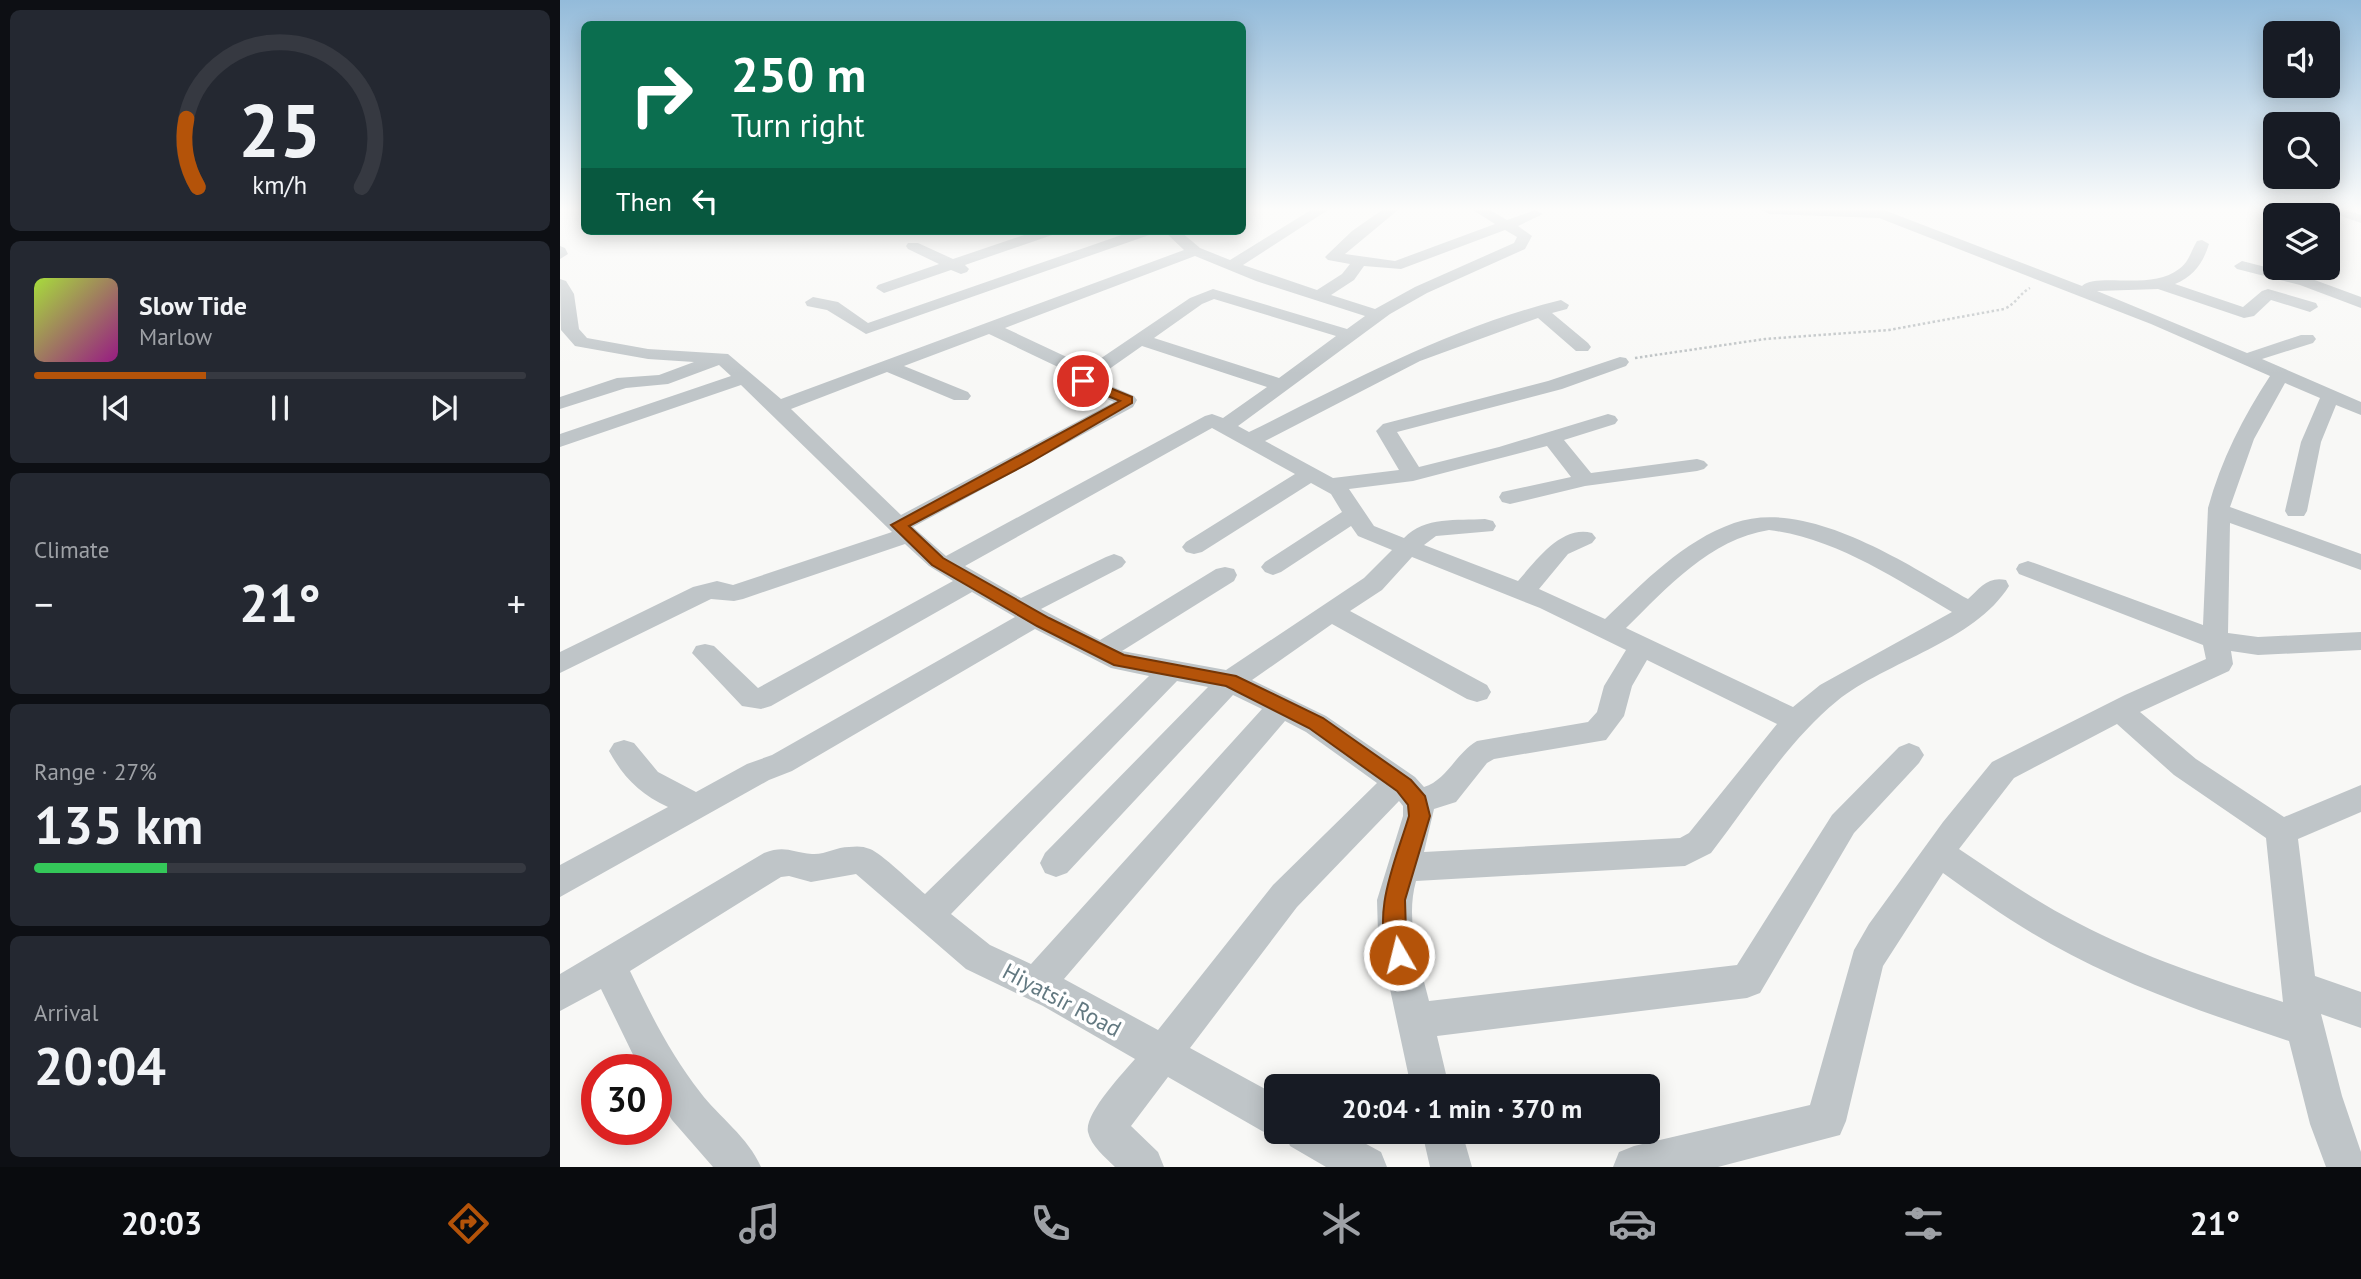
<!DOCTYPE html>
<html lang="en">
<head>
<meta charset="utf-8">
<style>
	:root { --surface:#171b24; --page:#242831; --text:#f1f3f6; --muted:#9ea1a6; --line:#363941; --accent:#b45309 }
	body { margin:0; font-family:"PT Sans",sans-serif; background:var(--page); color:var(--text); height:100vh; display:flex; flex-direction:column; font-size:26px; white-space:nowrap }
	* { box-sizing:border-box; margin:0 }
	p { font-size:23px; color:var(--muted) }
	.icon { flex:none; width:38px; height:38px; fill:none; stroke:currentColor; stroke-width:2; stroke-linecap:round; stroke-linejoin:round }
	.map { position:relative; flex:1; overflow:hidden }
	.sheet { display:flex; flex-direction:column; gap:10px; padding:10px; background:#0d0f14; width:560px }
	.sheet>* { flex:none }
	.hud { position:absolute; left:21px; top:21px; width:665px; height:214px; border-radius:10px; box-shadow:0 4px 18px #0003; background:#0b6e4f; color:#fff; overflow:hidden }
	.tools { position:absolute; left:1703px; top:21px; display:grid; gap:14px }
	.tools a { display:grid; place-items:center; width:77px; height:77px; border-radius:10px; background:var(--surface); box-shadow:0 4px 18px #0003; font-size:35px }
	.speed { position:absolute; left:21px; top:1054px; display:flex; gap:14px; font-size:35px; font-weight:700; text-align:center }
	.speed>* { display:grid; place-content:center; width:91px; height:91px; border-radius:50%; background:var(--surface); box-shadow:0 4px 18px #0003; line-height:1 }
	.speed .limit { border:10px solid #d22; background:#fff; color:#111 }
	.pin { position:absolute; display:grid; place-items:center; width:60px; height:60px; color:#fff; margin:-30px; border:4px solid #fff; border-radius:50%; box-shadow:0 2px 7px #0007 }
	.me { position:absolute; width:77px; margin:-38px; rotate:352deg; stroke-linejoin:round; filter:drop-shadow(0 0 5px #0008) }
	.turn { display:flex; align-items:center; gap:24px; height:147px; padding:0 35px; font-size:32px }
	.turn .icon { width:91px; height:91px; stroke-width:2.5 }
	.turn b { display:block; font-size:49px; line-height:60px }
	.then { display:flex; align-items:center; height:66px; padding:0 35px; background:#0003; gap:14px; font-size:26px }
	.big { font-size:52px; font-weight:600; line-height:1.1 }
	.sheet .widget { flex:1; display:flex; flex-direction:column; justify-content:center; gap:10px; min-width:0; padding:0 24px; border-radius:10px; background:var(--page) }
	.sheet .dial { align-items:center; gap:0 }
	.dial svg { height:182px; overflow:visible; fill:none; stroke:var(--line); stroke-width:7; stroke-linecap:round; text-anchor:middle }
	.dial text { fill:var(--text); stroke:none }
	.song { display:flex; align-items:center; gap:21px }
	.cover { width:84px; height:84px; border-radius:10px; background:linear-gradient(135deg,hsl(80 70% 55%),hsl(310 70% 35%)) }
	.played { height:7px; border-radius:4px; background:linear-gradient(90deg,var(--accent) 35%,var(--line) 35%) }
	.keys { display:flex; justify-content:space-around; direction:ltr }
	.heat { display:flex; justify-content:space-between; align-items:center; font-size:38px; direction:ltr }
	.charge { height:10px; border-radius:5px; background:linear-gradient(90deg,#34c759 27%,var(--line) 0) }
	.trip { position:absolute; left:704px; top:1074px; width:396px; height:70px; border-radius:10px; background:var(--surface); box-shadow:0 4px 18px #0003; font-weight:600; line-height:70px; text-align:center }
	.tab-bar { display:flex; height:112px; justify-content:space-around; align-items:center; background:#090b0e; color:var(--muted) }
	.tab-bar .icon { width:49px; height:49px }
	.tab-bar .on { color:var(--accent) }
	.tab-bar b { font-size:32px; color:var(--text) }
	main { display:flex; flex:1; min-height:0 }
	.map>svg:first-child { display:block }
</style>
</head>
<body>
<main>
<section class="sheet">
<div class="widget dial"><svg viewBox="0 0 100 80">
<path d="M14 69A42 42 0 1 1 86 69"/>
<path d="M14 69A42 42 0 0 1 9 39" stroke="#b45309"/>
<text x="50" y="56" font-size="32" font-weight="700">25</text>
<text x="50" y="72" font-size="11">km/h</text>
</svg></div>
<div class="widget">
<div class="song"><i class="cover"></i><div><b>Slow Tide</b><p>Marlow</p></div></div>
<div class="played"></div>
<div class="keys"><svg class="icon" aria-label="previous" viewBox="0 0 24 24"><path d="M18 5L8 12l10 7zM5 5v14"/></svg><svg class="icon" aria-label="pause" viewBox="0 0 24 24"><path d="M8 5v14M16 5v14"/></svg><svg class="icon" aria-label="next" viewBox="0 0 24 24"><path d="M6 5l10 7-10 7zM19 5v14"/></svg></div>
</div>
<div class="widget"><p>Climate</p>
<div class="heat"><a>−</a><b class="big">21°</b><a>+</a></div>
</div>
<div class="widget"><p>Range · 27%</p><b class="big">135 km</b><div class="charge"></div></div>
<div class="widget"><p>Arrival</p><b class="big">20:04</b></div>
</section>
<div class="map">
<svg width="1801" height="1167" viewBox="0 0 1801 1167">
	<rect width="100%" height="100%" fill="#f8f8f6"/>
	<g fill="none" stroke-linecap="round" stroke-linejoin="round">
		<path stroke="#b9bec0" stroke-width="2.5" stroke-dasharray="2.5 2.5" stroke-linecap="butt" d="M1075,358l130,-19 124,-9 115,-21c12,-5 15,-15 26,-21"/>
		<g fill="#bfc5c8" fill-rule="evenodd">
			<path d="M751,210h17l-85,55 74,25 25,-16 8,-10 -22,-4 -3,-3 3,-3 24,-23 30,-21h16l-53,44 50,7 100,-37 -22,-14h17l17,10 28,-10 8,4 -25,12 14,10 -7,13 -98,44 -37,21 -152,112 11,6c102,-50 202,-105 312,-132l8,5 -2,4 -15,4 36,30 3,4 -3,4h-12l-38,-33 -118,43 -155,80 68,37 66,-8 -23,-39 7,-7 165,-43 72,-24 6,1 3,4 -3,4 -64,23 -165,43 22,35 80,-20 109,-33 7,2 3,4 -3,4 -51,16 27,33 106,-14 7,2 4,4 -4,4 -7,2 -112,15 -75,18 -8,-2 -3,-5 3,-5 69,-15 -24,-31 -134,35 -64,8 25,37 30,12c21,-22 53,-17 81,-19l8,2 3,5 -3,5 -57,5 -12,9 94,36c18,-20 43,-56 74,-48l4,5 -4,5 -24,11 -29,35 66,30c39,-37 78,-78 129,-96 73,-26 173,41 234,76 12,-11 20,-23 38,-19l3,6c-35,56 -122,75 -172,115 -50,41 -86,100 -126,152l-26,13 -269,15c-11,40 3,80 13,120l308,-36 95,-150 67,-68 10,-4 10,4 5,8 -5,8 -65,70 -94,160 -13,5 -310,38 12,51h-38l-33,-154 -1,-33 26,-84v-10l-4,-5 -102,106 -107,141 86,47v37h68l37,20 6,15h-61l-36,-21 -5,-13 -9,4 -14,-6 -94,-54 -37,49 27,26 6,15h-49c-10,-10 -24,-21 -27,-35 -4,-18 35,-59 47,-73l-92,-53 -77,-37 -110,-95 -45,8 -22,-6 -8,1 -151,94c20,42 41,84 70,121 19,25 48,45 61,75h-48l-41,-47 -16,-25v-26h-16l-39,-80 -41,22v-37l204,-121c21,-8 27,-1 48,1 13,1 24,-7 37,-7 8,-1 14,-1 21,2 11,4 43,35 55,45l224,-218 -38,-8 -76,-39 -243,142 -23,9 -209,117v-32l108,-58c-28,-13 -44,-29 -59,-56l5,-8 10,-3 10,3 24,29 38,20 51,-28 25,-9 243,-138 -43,-25 -201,114 -10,3 -19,-3 -50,-53 4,-7 9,-2 9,2 44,42 195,-107 -24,-15 -24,-22 -162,55 -9,2 -23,-2 -151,74v-21l133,-65 24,-6 16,4 159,-53 -151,-147 -181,62v-13l171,-58 -12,-11 -51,19 -42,4 -66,21v-12l57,-19 42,-3 35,-13 -46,-3 -73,-13 -14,-16 -1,-51 6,2 8,13 5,35 8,9 61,11 80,5 53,45 403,-149 -20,-19h16l20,17 30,12zM945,230l12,7 -3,6 -99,44 -40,22 -44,-14 23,-15 10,-14 37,3zM635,256l61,25 109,35 -18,13 -134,-40 -23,9 -102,69 -83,-39zM654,299l122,37 -57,42 -125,-40 48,-34zM429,334l88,42 -3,5 2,4 38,17 -213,113 -110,-106 96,-37 67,28h14l3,-4 -3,-4 -64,-26zM582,346l125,41 -44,31 -11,-4 -7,2 -259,140 -33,-29 220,-120 4,-7 -3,-4 -39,-17zM652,428l83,46 -109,68 -4,5 4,5 8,2 8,-2 109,-69 20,11 11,18 -77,50 -4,5 4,5 8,3 8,-3 70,-46 7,10 34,14 -28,28 -138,92 -104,-19 112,-70 3,-6 -3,-6 -9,-2 -9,2 -116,71 -59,-31 81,-42 4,-5 -4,-5 -8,-3 -8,3 -85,41 -56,-32zM1209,530c68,9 125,48 183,82l-132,73 -27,22 -167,-79c41,-40 84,-89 143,-98zM852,557l128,51 86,42 -22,36 -7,26 -9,10 -111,19c-21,12 -30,39 -53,46l-9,-10 -89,-61 -74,-36 80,-56 135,75 10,3 10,-3 4,-7 -4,-7 -137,-74 32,-21zM1087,660l130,64 -88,109 -9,5 -256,14 10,-43 22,-7 31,-39 7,-4 112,-19 18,-24 8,-30zM617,681l31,6 -163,166 -5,10 5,10 11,4 11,-4 166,-178 29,14 -231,255 -41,-19 -39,-31zM725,721l21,11 71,51 -104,102 -115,145 -94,-51z"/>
			<path d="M1202,210h122l198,76c15,-14 70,5 97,-17 10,-7 12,-18 18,-28l5,-1 7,4c-6,19 -15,32 -34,40l68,23 19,-16 6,-2 48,14 2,4 -8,5 -39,-12 -17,16 -10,2 -86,-29 -61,2 150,62 54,-18h12l3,4 -3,4 -51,16 99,43v13l-25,-10 -15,37 -14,69 -3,5h-16l-3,-5 16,-69 19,-44 -35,-15 -31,56 -24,68 131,47v16l-131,-47 -2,110 30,4 103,-5v18l-103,5 -27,-4 2,13 -4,7 -89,41 56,47 88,58 77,-32v27l-63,27 17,137 46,16v36l-40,-14 21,82 19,56v15h-35l-16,-43 -21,-83c-81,-27 -163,-55 -238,-97 -38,-21 -73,-46 -108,-71l-60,93 -37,155 -6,14 -122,32h-105l6,-15 15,-6 176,-41 44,-155 15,-26 74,-102 49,-60 133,-67 81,-36 -3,-14 -184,-71 -3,-5 3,-5 9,-3 9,3 166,61 5,-117c13,-48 35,-91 62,-132l-119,-52 -272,-106 -110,-4zM1557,724l57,51 92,63 17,164c-70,-22 -140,-45 -205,-79 -42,-21 -80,-48 -119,-74l55,-71z"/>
			<path d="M1764,210h22l15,5v8z"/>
			<path d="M476,231h21l-2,3 -90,31 4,4 -2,3 -6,2 -10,-4 -67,23 -8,-5 2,-3 61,-21 -31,-15 -2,-3 2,-3h10l35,16z"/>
			<path d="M573,231h21l-2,3 -286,100 -39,-24 -20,-4 -2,-4 8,-5 25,5 30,21z"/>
			<path d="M0,246l5,2 3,6 -8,5z"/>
			<path d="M1682,261l70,18 49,18v11l-61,-23 -63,-16 -3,-3z"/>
			<path d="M862,1132h40l10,35h-42z"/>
		</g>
	</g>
	<linearGradient id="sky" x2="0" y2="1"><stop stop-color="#93bbda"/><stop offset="0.56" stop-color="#fcfcfb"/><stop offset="1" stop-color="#fcfcfb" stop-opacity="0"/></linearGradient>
	<rect width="1801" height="373" fill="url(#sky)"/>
	<path fill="#b45309" stroke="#753606" stroke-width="2" d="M523,377l49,20v6l-101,59 -122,64 34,32 106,60 75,37 112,21 87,42 88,62 14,16 5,20 -25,84 1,33 5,22 -4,8 -8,3 -8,-3c-21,-49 4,-100 18,-147l-1,-11 -11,-14 -88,-63 -83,-42 -112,-21 -77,-39 -105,-61 -41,-40 229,-124 -42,-17v-6z"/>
	<g text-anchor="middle" stroke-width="7" stroke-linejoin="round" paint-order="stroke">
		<g font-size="23" fill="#637981" stroke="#fff">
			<text transform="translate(502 1000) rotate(28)" y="8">Hiyatsir Road</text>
		</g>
	</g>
</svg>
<div class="tools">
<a><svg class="icon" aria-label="sound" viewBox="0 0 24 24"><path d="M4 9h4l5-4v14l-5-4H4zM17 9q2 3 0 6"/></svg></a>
<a><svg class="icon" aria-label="search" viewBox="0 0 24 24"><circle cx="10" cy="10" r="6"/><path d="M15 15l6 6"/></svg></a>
<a><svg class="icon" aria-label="layers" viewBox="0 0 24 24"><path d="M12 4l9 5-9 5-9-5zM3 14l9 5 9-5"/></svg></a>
</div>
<div class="speed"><div class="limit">30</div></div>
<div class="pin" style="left:523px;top:381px;background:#d93025"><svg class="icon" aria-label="arrive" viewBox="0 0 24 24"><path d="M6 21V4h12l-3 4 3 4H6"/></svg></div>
<svg class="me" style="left:839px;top:955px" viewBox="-20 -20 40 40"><circle r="17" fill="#b45309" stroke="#fff" stroke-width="3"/><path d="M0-11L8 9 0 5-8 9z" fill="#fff"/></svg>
<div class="trip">20:04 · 1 min · 370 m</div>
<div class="hud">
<div class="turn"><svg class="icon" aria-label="right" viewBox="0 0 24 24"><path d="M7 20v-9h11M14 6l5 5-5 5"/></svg><div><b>250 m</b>Turn right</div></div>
<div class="then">Then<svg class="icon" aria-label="left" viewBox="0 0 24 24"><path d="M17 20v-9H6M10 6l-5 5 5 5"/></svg></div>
</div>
</div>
</main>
<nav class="tab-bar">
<b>20:03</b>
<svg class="icon on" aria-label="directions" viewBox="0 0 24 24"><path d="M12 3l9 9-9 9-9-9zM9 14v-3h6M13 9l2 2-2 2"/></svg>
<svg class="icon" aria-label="music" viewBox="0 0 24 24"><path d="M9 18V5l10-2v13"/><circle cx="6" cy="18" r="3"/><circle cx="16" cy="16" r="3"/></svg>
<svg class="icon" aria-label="phone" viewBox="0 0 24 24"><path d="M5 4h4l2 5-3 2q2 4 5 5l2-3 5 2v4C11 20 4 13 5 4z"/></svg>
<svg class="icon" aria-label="climate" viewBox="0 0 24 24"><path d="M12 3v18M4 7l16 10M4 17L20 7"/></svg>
<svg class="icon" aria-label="car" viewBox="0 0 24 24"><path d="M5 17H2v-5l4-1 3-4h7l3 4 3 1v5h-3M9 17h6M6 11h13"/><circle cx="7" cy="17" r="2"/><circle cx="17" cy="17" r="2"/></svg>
<svg class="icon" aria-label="filters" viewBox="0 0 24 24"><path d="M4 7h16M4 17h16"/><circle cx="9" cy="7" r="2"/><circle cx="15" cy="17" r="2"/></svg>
<b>21°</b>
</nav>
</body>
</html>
